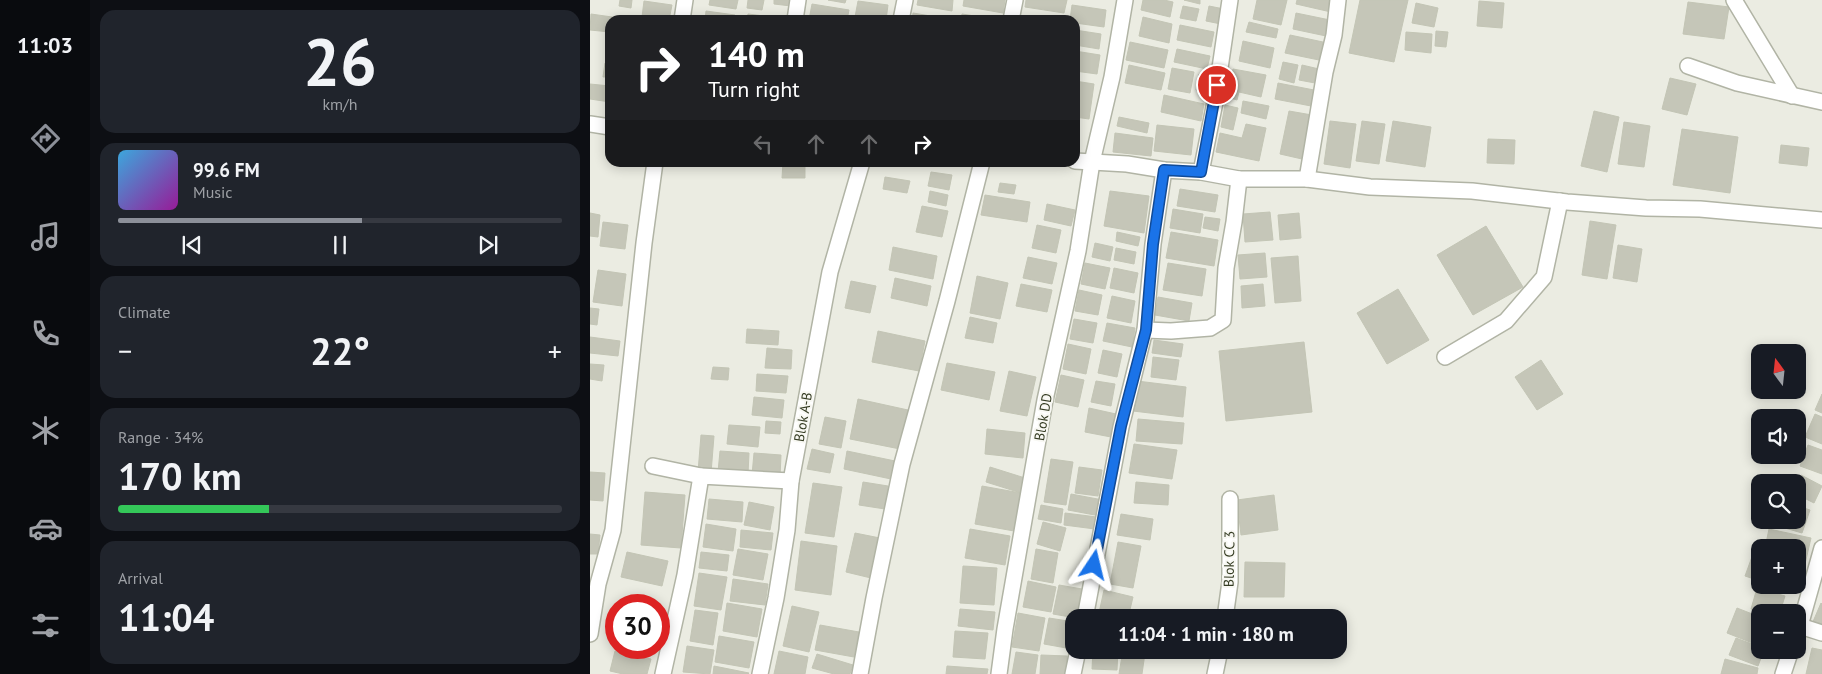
<!DOCTYPE html>
<html lang="en">
<head>
<meta charset="utf-8">
<style>
	:root { --surface:#171b24; --page:#20242c; --text:#f1f3f6; --muted:#9ea1a6; --line:#363941; --accent:#8c9099 }
	body { margin:0; font-family:"PT Sans",sans-serif; background:var(--page); color:var(--text); height:100vh; display:flex; flex-direction:column; font-size:19px; white-space:nowrap }
	* { box-sizing:border-box; margin:0 }
	p { font-size:16px; color:var(--muted) }
	.icon { flex:none; width:28px; height:28px; fill:none; stroke:currentColor; stroke-width:2; stroke-linecap:round; stroke-linejoin:round }
	.map { position:relative; flex:1; overflow:hidden }
	.drawer { display:flex; flex-direction:column; gap:10px; padding:10px; background:#0d0f14; width:500px }
	.drawer>* { flex:none }
	.banner { position:absolute; left:15px; top:15px; width:475px; height:152px; border-radius:15px; box-shadow:0 2px 12px #0003; background:#202124; color:#fff; overflow:hidden }
	.needle { width:32px; rotate:345deg }
	.controls { position:absolute; left:1161px; top:344px; display:grid; gap:10px }
	.controls a { display:grid; place-items:center; width:55px; height:55px; border-radius:10px; background:var(--surface); box-shadow:0 2px 12px #0003; font-size:25px }
	.speed { position:absolute; left:15px; top:594px; display:flex; gap:10px; font-size:25px; font-weight:700; text-align:center }
	.speed>* { display:grid; place-content:center; width:65px; height:65px; border-radius:50%; background:var(--surface); box-shadow:0 2px 12px #0003; line-height:1 }
	.speed .limit { border:8px solid #d22; background:#fff; color:#111 }
	.pin { position:absolute; display:grid; place-items:center; width:42px; height:42px; color:#fff; margin:-21px; border:2px solid #fff; border-radius:50%; box-shadow:0 1px 5px #0007 }
	.me { position:absolute; width:55px; margin:-28px; rotate:10deg; stroke-linejoin:round; filter:drop-shadow(0 0 4px #0008) }
	.turn { display:flex; align-items:center; gap:18px; height:105px; padding:0 20px; font-size:22px }
	.turn .icon { width:65px; height:65px; stroke-width:2.5 }
	.turn b { display:block; font-size:35px; line-height:42px }
	.lanes { display:flex; align-items:center; height:48px; padding:0 20px; background:#0003; justify-content:center; gap:25px; direction:ltr }
	.lanes .off { opacity:.35 }
	.big { font-size:38px; font-weight:700; line-height:1.1 }
	.drawer .card { flex:1; display:flex; flex-direction:column; justify-content:center; gap:8px; min-width:0; padding:0 18px; border-radius:15px; background:var(--page) }
	.drawer .dial { align-items:center; gap:0 }
	.dial b { font-size:65px; line-height:1 }
	.song { display:flex; align-items:center; gap:15px }
	.cover { width:60px; height:60px; border-radius:8px; background:linear-gradient(135deg,hsl(200 70% 55%),hsl(300 70% 35%)) }
	.played { height:5px; border-radius:2px; background:linear-gradient(90deg,var(--accent) 55%,var(--line) 55%) }
	.keys { display:flex; justify-content:space-around; direction:ltr }
	.heat { display:flex; justify-content:space-between; align-items:center; font-size:28px; direction:ltr }
	.charge { height:8px; border-radius:4px; background:linear-gradient(90deg,#34c759 34%,var(--line) 0) }
	.trip { position:absolute; left:475px; top:609px; width:282px; height:50px; border-radius:15px; background:var(--surface); box-shadow:0 2px 12px #0003; font-weight:700; line-height:50px; text-align:center }
	main { display:flex; flex:1; min-height:0 }
	.tab-bar { display:flex; flex-direction:column; width:90px; justify-content:space-around; align-items:center; background:#090b0e; color:var(--muted) }
	.tab-bar .icon { width:35px; height:35px }
	.tab-bar .on { color:var(--accent) }
	.tab-bar b { font-size:22px; color:var(--text) }
	.map>svg:first-child { display:block }
</style>
</head>
<body>
<main>
<nav class="tab-bar">
<b>11:03</b>
<svg class="icon on" aria-label="directions" viewBox="0 0 24 24"><path d="M12 3l9 9-9 9-9-9zM9 14v-3h6M13 9l2 2-2 2"/></svg>
<svg class="icon" aria-label="music" viewBox="0 0 24 24"><path d="M9 18V5l10-2v13"/><circle cx="6" cy="18" r="3"/><circle cx="16" cy="16" r="3"/></svg>
<svg class="icon" aria-label="phone" viewBox="0 0 24 24"><path d="M5 4h4l2 5-3 2q2 4 5 5l2-3 5 2v4C11 20 4 13 5 4z"/></svg>
<svg class="icon" aria-label="climate" viewBox="0 0 24 24"><path d="M12 3v18M4 7l16 10M4 17L20 7"/></svg>
<svg class="icon" aria-label="car" viewBox="0 0 24 24"><path d="M5 17H2v-5l4-1 3-4h7l3 4 3 1v5h-3M9 17h6M6 11h13"/><circle cx="7" cy="17" r="2"/><circle cx="17" cy="17" r="2"/></svg>
<svg class="icon" aria-label="filters" viewBox="0 0 24 24"><path d="M4 7h16M4 17h16"/><circle cx="9" cy="7" r="2"/><circle cx="15" cy="17" r="2"/></svg>
</nav>
<section class="drawer">
<div class="card dial"><b>26</b><p>km/h</p></div>
<div class="card">
<div class="song"><i class="cover"></i><div><b>99.6 FM</b><p>Music</p></div></div>
<div class="played"></div>
<div class="keys"><svg class="icon" aria-label="previous" viewBox="0 0 24 24"><path d="M18 5L8 12l10 7zM5 5v14"/></svg><svg class="icon" aria-label="pause" viewBox="0 0 24 24"><path d="M8 5v14M16 5v14"/></svg><svg class="icon" aria-label="next" viewBox="0 0 24 24"><path d="M6 5l10 7-10 7zM19 5v14"/></svg></div>
</div>
<div class="card"><p>Climate</p>
<div class="heat"><a>−</a><b class="big">22°</b><a>+</a></div>
</div>
<div class="card"><p>Range · 34%</p><b class="big">170 km</b><div class="charge"></div></div>
<div class="card"><p>Arrival</p><b class="big">11:04</b></div>
</section>
<div class="map">
<svg width="1232" height="674" viewBox="0 0 1232 674">
	<rect width="100%" height="100%" fill="#ebece2"/>
	<g fill="#c5c6b8" stroke="#c3c5b5">
		<path d="M30,0h12l-1,8 -12,-2z"/>
		<path d="M120,0h28l-2,9 -27,-4z"/>
		<path d="M158,0h16l-2,10 -15,-2z"/>
		<path d="M184,0h18l-1,6 -17,-2z"/>
		<path d="M238,0h18l-1,3z"/>
		<path d="M328,0h35l-1,11 -35,-6z"/>
		<path d="M374,0h41l-2,13 -40,-7z"/>
		<path d="M436,0h41l-3,13 -39,-6z"/>
		<path d="M553,0h21l9,2 -3,15 -29,-7z"/>
		<path d="M594,0h16v4z"/>
		<path d="M667,0h30l-6,25 -28,-6z"/>
		<path d="M707,0h37l-3,12 -35,-8z"/>
		<path d="M770,0h48l-14,62 -45,-9z"/>
		<path d="M54,1l28,4 -3,15 -27,-3z"/>
		<path d="M268,1l30,4 -2,15 -31,-3z"/>
		<path d="M889,1l25,2 -2,25 -25,-2z"/>
		<path d="M1098,2l41,5 -5,32 -41,-5z"/>
		<path d="M826,3l22,5 -4,19 -22,-4z"/>
		<path d="M222,4l37,6 -2,10h-38z"/>
		<path d="M482,5l34,5 -2,17 -29,-4v-3h-5z"/>
		<path d="M593,6l16,3 -3,12 -16,-3z"/>
		<path d="M619,6l15,3 -3,15 -15,-3z"/>
		<path d="M116,11l29,4 -1,5h-29z"/>
		<path d="M323,13l35,6v1h-36z"/>
		<path d="M706,13l34,7 -4,16 -33,-7z"/>
		<path d="M1,14l35,5v1h-16v12l-20,-2z"/>
		<path d="M158,14l16,2v4h-17z"/>
		<path d="M372,14l25,4v2h-26z"/>
		<path d="M439,16l23,4h-24z"/>
		<path d="M179,17l19,2v1h-19z"/>
		<path d="M553,17l29,7 -3,19 -30,-7z"/>
		<path d="M659,22l29,7 -2,9 -30,-6z"/>
		<path d="M590,25l34,7 -3,15 -34,-7z"/>
		<path d="M485,30l26,4 -2,15 -24,-4z"/>
		<path d="M846,31l12,1 -2,15 -11,-1z"/>
		<path d="M816,32l26,2 -1,19 -26,-3z"/>
		<path d="M700,35l33,7 -4,18 -34,-7z"/>
		<path d="M653,41l31,7 -4,20 -31,-7z"/>
		<path d="M540,42l38,8 -4,18 -38,-8z"/>
		<path d="M587,49l33,7 -3,13 -33,-7z"/>
		<path d="M485,51l25,4 -3,19 -22,-3z"/>
		<path d="M693,62l15,3 -4,18 -15,-4z"/>
		<path d="M15,63l5,1v13h-7z"/>
		<path d="M539,65l36,8 -4,17 -36,-7z"/>
		<path d="M712,65l17,4 -4,14 -16,-3z"/>
		<path d="M582,68l22,4 -4,21 -22,-4z"/>
		<path d="M643,69l33,6 -5,22 -22,-5 -2,8 -10,-3z"/>
		<path d="M609,74l9,2 -4,16 -8,-2z"/>
		<path d="M1080,78l26,6 -9,31 -25,-6z"/>
		<path d="M485,81l19,3 -5,35 -14,-2z"/>
		<path d="M688,83l36,7 -3,16 -36,-7z"/>
		<path d="M0,84l20,2v16l-20,-3z"/>
		<path d="M574,95l40,9 -3,17 -40,-9z"/>
		<path d="M653,101l26,5 -3,13 -25,-6z"/>
		<path d="M635,105l13,3 -5,22 -12,-3z"/>
		<path d="M699,111l23,4 -10,44 -22,-5z"/>
		<path d="M1004,111l25,6 -12,55 -26,-6z"/>
		<path d="M529,117l30,6 -2,10 -30,-7z"/>
		<path d="M740,121l26,3 -6,44 -26,-4z"/>
		<path d="M772,121l23,3 -6,40 -23,-3z"/>
		<path d="M803,121l38,6 -6,40 -39,-6z"/>
		<path d="M1034,122l26,4 -6,41 -26,-3z"/>
		<path d="M656,124l20,4 -7,33 -43,-9 4,-19 22,5z"/>
		<path d="M567,125l37,4 -3,26 -37,-4z"/>
		<path d="M1092,129l56,8 -8,56 -57,-8z"/>
		<path d="M525,133l38,5 -2,18 -38,-4z"/>
		<path d="M898,139l27,1 -1,24 -27,-1z"/>
		<path d="M1191,145l28,3 -2,18 -28,-3z"/>
		<path d="M193,162h22v16h-23z"/>
		<path d="M341,172l21,3 -3,15 -21,-4z"/>
		<path d="M295,177l25,4 -3,12 -24,-4z"/>
		<path d="M410,183l16,2 -2,9 -16,-2z"/>
		<path d="M590,189l38,6 -3,17 -38,-6z"/>
		<path d="M340,191l18,4 -2,11 -18,-4z"/>
		<path d="M520,191l39,5 -5,37 -40,-7z"/>
		<path d="M395,195l45,7 -3,20 -46,-7z"/>
		<path d="M457,204l28,6 -4,16 -27,-6z"/>
		<path d="M332,206l26,5 -6,26 -26,-5z"/>
		<path d="M583,209l30,5 -3,19 -30,-5z"/>
		<path d="M680,212l3,28 -28,2 -2,-28z"/>
		<path d="M0,213l10,2 -2,22 -8,-1z"/>
		<path d="M709,213l2,25 -21,2 -2,-25z"/>
		<path d="M615,217l15,2 -2,12 -15,-3z"/>
		<path d="M1000,221l26,4 -9,54 -25,-4z"/>
		<path d="M13,222l25,3 -3,24 -25,-3z"/>
		<path d="M447,225l24,5 -5,23 -24,-5z"/>
		<path d="M896,226l37,61 -50,28 -36,-60z"/>
		<path d="M527,232l23,5 -2,9 -22,-5z"/>
		<path d="M581,232l47,8 -4,26 -48,-8z"/>
		<path d="M505,243l18,4 -3,14 -18,-4z"/>
		<path d="M1028,245l24,4 -5,33 -24,-4z"/>
		<path d="M303,247l44,9 -4,23 -44,-9z"/>
		<path d="M526,248l20,4 -2,12 -20,-4z"/>
		<path d="M675,253l2,24 -27,2 -2,-24z"/>
		<path d="M708,256l3,45 -26,2 -4,-45z"/>
		<path d="M438,257l29,6 -5,21 -29,-6z"/>
		<path d="M495,263l25,5 -5,21 -24,-5z"/>
		<path d="M578,263l38,6 -4,27 -39,-6z"/>
		<path d="M524,268l24,5 -4,20 -24,-5z"/>
		<path d="M8,270l28,4 -4,32 -29,-4z"/>
		<path d="M387,276l31,7 -8,36 -30,-6z"/>
		<path d="M305,278l36,8 -4,20 -36,-8z"/>
		<path d="M261,281l25,5 -6,27 -25,-5z"/>
		<path d="M431,284l31,6 -5,22 -31,-6z"/>
		<path d="M673,284l2,22 -23,2 -1,-22z"/>
		<path d="M808,289l31,51 -42,24 -30,-51z"/>
		<path d="M489,290l23,5 -4,20 -23,-4z"/>
		<path d="M522,296l23,5 -4,22 -24,-5z"/>
		<path d="M568,297l34,6 -3,18 -34,-6z"/>
		<path d="M0,308l9,1 -2,16 -7,-1z"/>
		<path d="M380,317l27,6 -4,20 -28,-5z"/>
		<path d="M484,319l23,4 -4,20 -23,-4z"/>
		<path d="M517,323l28,5 -3,19 -29,-6z"/>
		<path d="M157,329l32,2 -1,14 -32,-2z"/>
		<path d="M288,331l47,10 -6,30 -47,-9z"/>
		<path d="M0,337l30,4 -2,15 -28,-3z"/>
		<path d="M564,340l29,4 -2,13 -29,-4z"/>
		<path d="M714,342l8,70 -86,9 -7,-70z"/>
		<path d="M478,344l23,5 -5,25 -23,-5z"/>
		<path d="M177,348l25,2 -1,19 -26,-1z"/>
		<path d="M513,350l19,4 -5,23 -19,-4z"/>
		<path d="M563,357l26,3 -3,20 -25,-3z"/>
		<path d="M951,360l22,34 -26,16 -22,-33z"/>
		<path d="M357,363l48,9 -6,28 -48,-10z"/>
		<path d="M0,364l14,1 -2,16 -12,-2z"/>
		<path d="M123,367l16,1 -1,12 -17,-1z"/>
		<path d="M419,371l27,6 -9,39 -27,-5z"/>
		<path d="M167,374l31,2 -2,17 -30,-2z"/>
		<path d="M471,375l23,5 -6,27 -23,-5z"/>
		<path d="M506,381l19,3 -4,22 -20,-4z"/>
		<path d="M547,381l49,6 -3,30 -50,-6z"/>
		<path d="M1232,394v19l-7,-3z"/>
		<path d="M164,397l30,3 -2,18 -30,-3z"/>
		<path d="M268,399l50,11 -8,39 -50,-10z"/>
		<path d="M499,408l27,6 -5,23 -26,-5z"/>
		<path d="M1225,414l7,3v27l-17,-7z"/>
		<path d="M235,417l21,4 -5,27 -22,-4z"/>
		<path d="M548,419l46,4 -2,21 -46,-3z"/>
		<path d="M176,421l15,1 -1,12 -15,-1z"/>
		<path d="M139,425l31,2 -2,20 -31,-3z"/>
		<path d="M397,429l38,4 -2,25 -38,-4z"/>
		<path d="M111,435l13,1 -3,37 -13,-1z"/>
		<path d="M544,444l43,6 -5,29 -43,-6z"/>
		<path d="M1218,445l14,5v24l-22,-8z"/>
		<path d="M222,449l22,5 -4,19 -23,-4z"/>
		<path d="M130,451l29,2 -1,21 -30,-2z"/>
		<path d="M257,451l48,10 -4,18 -47,-10z"/>
		<path d="M164,453l27,2 -1,22 -28,-2z"/>
		<path d="M461,459l22,3 -7,43 -22,-3z"/>
		<path d="M400,467l35,11 -4,15 -35,-11z"/>
		<path d="M489,467l23,3 -4,26 -23,-3z"/>
		<path d="M0,472l15,1 -2,28 -13,-1z"/>
		<path d="M1211,475l21,11 -8,17 -16,-8 -1,-13z"/>
		<path d="M273,482l25,4 -3,23 -26,-4z"/>
		<path d="M546,482l33,3 -1,20 -34,-2z"/>
		<path d="M223,483l29,4 -8,50 -29,-4z"/>
		<path d="M392,486l39,7 -7,38 -39,-7z"/>
		<path d="M55,492l40,3 -4,53 -40,-3z"/>
		<path d="M481,494l32,6 -3,16 -32,-6z"/>
		<path d="M684,495l4,35 -37,5 -4,-35z"/>
		<path d="M119,499l34,3 -1,20 -35,-3z"/>
		<path d="M159,502l25,5 -4,23 -26,-5z"/>
		<path d="M451,505l22,4 -2,14 -23,-4z"/>
		<path d="M1208,506l12,4 -8,23 -17,-5 2,-8h11z"/>
		<path d="M475,513l32,4 -2,12 -31,-4z"/>
		<path d="M531,514l32,5 -3,21 -33,-5z"/>
		<path d="M453,522l23,6 -6,23 -23,-7z"/>
		<path d="M116,524l30,5 -3,22 -30,-4z"/>
		<path d="M380,529l40,7 -5,29 -40,-7z"/>
		<path d="M1179,529l42,9 -6,26 -7,-2v-14h-33z"/>
		<path d="M151,530l32,3 -2,17 -31,-3z"/>
		<path d="M265,533l25,5 -9,40 -25,-6z"/>
		<path d="M0,534l10,1 -2,19h-8z"/>
		<path d="M211,541l36,5 -6,49 -36,-5z"/>
		<path d="M528,542l23,4 -8,42 -23,-4z"/>
		<path d="M148,549l30,5 -5,26 -30,-5z"/>
		<path d="M446,549l22,4 -5,30 -22,-4z"/>
		<path d="M37,552l41,9 -6,25 -41,-9z"/>
		<path d="M111,552l28,3 -2,16 -28,-3z"/>
		<path d="M1163,554l7,3v24l-15,-5z"/>
		<path d="M655,562l40,1 -1,34h-40z"/>
		<path d="M373,566l34,2 -3,37 -34,-2z"/>
		<path d="M109,573l28,4 -6,33 -27,-4z"/>
		<path d="M143,579l35,5 -3,21 -35,-4z"/>
		<path d="M438,581l28,6 -5,25 -28,-5z"/>
		<path d="M469,585l23,4 -6,29 -23,-4z"/>
		<path d="M1180,585h17l-1,5z"/>
		<path d="M1167,588l28,8 -5,16h-19l-10,-3z"/>
		<path d="M514,590l29,7 -5,21h-12l-17,-5z"/>
		<path d="M137,603l35,6 -5,28 -34,-6z"/>
		<path d="M1231,603l1,1v24l-10,-4z"/>
		<path d="M202,606l27,6 -10,40 -26,-6z"/>
		<path d="M1147,608l23,9v29l-33,-13z"/>
		<path d="M370,609l35,3 -2,18 -35,-4z"/>
		<path d="M105,610l23,3 -5,32 -23,-4z"/>
		<path d="M428,613l27,5 -6,33 -27,-4z"/>
		<path d="M459,618l25,4 -2,27 -28,-5z"/>
		<path d="M230,625l39,7 -5,25 -39,-7z"/>
		<path d="M365,631l33,2 -3,26 -32,-2z"/>
		<path d="M129,636l35,6 -5,26 -34,-6z"/>
		<path d="M1146,638l24,9v3h4l-6,16 -29,-11z"/>
		<path d="M97,646l27,4 -4,24 -27,-2z"/>
		<path d="M27,648h36l-2,8z"/>
		<path d="M1222,648l10,2v24h-16z"/>
		<path d="M503,650h25l-1,20 -25,-1z"/>
		<path d="M533,650l22,3 -3,21h-23z"/>
		<path d="M25,651l36,8 -4,15h-24l-13,-3z"/>
		<path d="M189,651l29,6 -3,17h-31z"/>
		<path d="M426,652l22,3 -3,19h-23z"/>
		<path d="M227,654l36,11 -3,9h-16l-22,-6z"/>
		<path d="M451,655l26,1v18h-27z"/>
		<path d="M1135,659l33,9 -1,6h-36z"/>
		<path d="M124,666l35,7 -1,1h-35z"/>
		<path d="M357,666l41,3 -1,5h-41z"/>
	</g>
	<g fill="none" stroke-linecap="round" stroke-linejoin="round">
		<g stroke="#b1b4a5" stroke-width="18">
			<g id="street">
				<path d="M1144,0l58,96"/>
				<path d="M92,20l3,-20"/>
				<path d="M205,20l3,-20"/>
				<path d="M311,20l4,-20"/>
				<path d="M421,20l4,-20"/>
				<path d="M1098,66l49,17 85,19"/>
				<path d="M0,124l20,3"/>
				<path d="M485,161l52,3 37,6 37,2 38,7h68l63,8 102,4 95,11 79,6 54,1 122,11"/>
				<path d="M611,172l14,-70 15,-102"/>
				<path d="M717,179l18,-107 9,-37 4,-35"/>
				<path d="M555,330l26,1 39,-3 13,-8 3,-52 8,-46 5,-43"/>
				<path d="M855,357l61,-36 38,-44 16,-76"/>
				<path d="M63,466l48,10"/>
				<path d="M495,618l36,-191 24,-97 8,-86 11,-74"/>
				<path d="M635,618l5,-36v-83"/>
				<path d="M1210,626l22,7"/>
				<path d="M1208,633l24,-85"/>
				<path d="M0,634l8,-50 15,-54 31,-287 11,-81"/>
				<path d="M73,674l22,-99 16,-99 90,5"/>
				<path d="M170,674l16,-76 11,-68 4,-49 39,-209 32,-110"/>
				<path d="M270,674l14,-76 28,-134 45,-163 35,-139"/>
				<path d="M409,674l6,-45 40,-229 33,-149 14,-89 20,-85 13,-77"/>
				<path d="M483,674l5,-24"/>
				<path d="M625,674l5,-24"/>
				<path d="M1193,674l8,-24"/>
			</g>
		</g>
		<use href="#street" stroke="#fff" stroke-width="15"/>
	</g>
	<g fill="none" stroke-linecap="round" stroke-linejoin="round">
		<g stroke="#114b97" stroke-width="12">
			<path id="route" d="M504,565l27,-139 25,-96 7,-86 11,-74 37,2 16,-87"/>
		</g>
		<use href="#route" stroke="#1a73e8" stroke-width="9"/>
	</g>
	<g text-anchor="middle" stroke-width="4" stroke-linejoin="round" paint-order="stroke">
		<g font-size="14" fill="#353c23" stroke="#f8f8f3">
			<text transform="translate(213 417) rotate(-80)" y="5">Blok A-B</text>
			<text transform="translate(453 417) rotate(-80)" y="5">Blok DD</text>
			<text transform="translate(639 559) rotate(-89)" y="5">Blok CC 3</text>
		</g>
	</g>
</svg>
<div class="controls">
<a><svg class="needle" viewBox="-14 -14 28 28"><path d="M0-13l5 13h-10z" fill="#e53935"/><path d="M0 13l5-13h-10z" fill="#9ea1a6"/></svg></a>
<a><svg class="icon" aria-label="sound" viewBox="0 0 24 24"><path d="M4 9h4l5-4v14l-5-4H4zM17 9q2 3 0 6"/></svg></a>
<a><svg class="icon" aria-label="search" viewBox="0 0 24 24"><circle cx="10" cy="10" r="6"/><path d="M15 15l6 6"/></svg></a>
<a>+</a>
<a>−</a>
</div>
<div class="speed"><div class="limit">30</div></div>
<div class="pin" style="left:627px;top:85px;background:#d93025"><svg class="icon" aria-label="arrive" viewBox="0 0 24 24"><path d="M6 21V4h12l-3 4 3 4H6"/></svg></div>
<svg class="me" style="left:504px;top:565px" viewBox="-20 -20 40 40"><path d="M0-17L14 15 0 8-14 15z" fill="#1a73e8" stroke="#fff" stroke-width="4"/></svg>
<div class="trip">11:04 · 1 min · 180 m</div>
<div class="banner">
<div class="turn"><svg class="icon" aria-label="right" viewBox="0 0 24 24"><path d="M7 20v-9h11M14 6l5 5-5 5"/></svg><div><b>140 m</b>Turn right</div></div>
<div class="lanes"><svg class="icon off" aria-label="left" viewBox="0 0 24 24"><path d="M17 20v-9H6M10 6l-5 5 5 5"/></svg><svg class="icon off" aria-label="ahead" viewBox="0 0 24 24"><path d="M12 20V5M6 11l6-6 6 6"/></svg><svg class="icon off" aria-label="ahead" viewBox="0 0 24 24"><path d="M12 20V5M6 11l6-6 6 6"/></svg><svg class="icon" aria-label="right" viewBox="0 0 24 24"><path d="M7 20v-9h11M14 6l5 5-5 5"/></svg></div>
</div>
</div>
</main>
</body>
</html>
